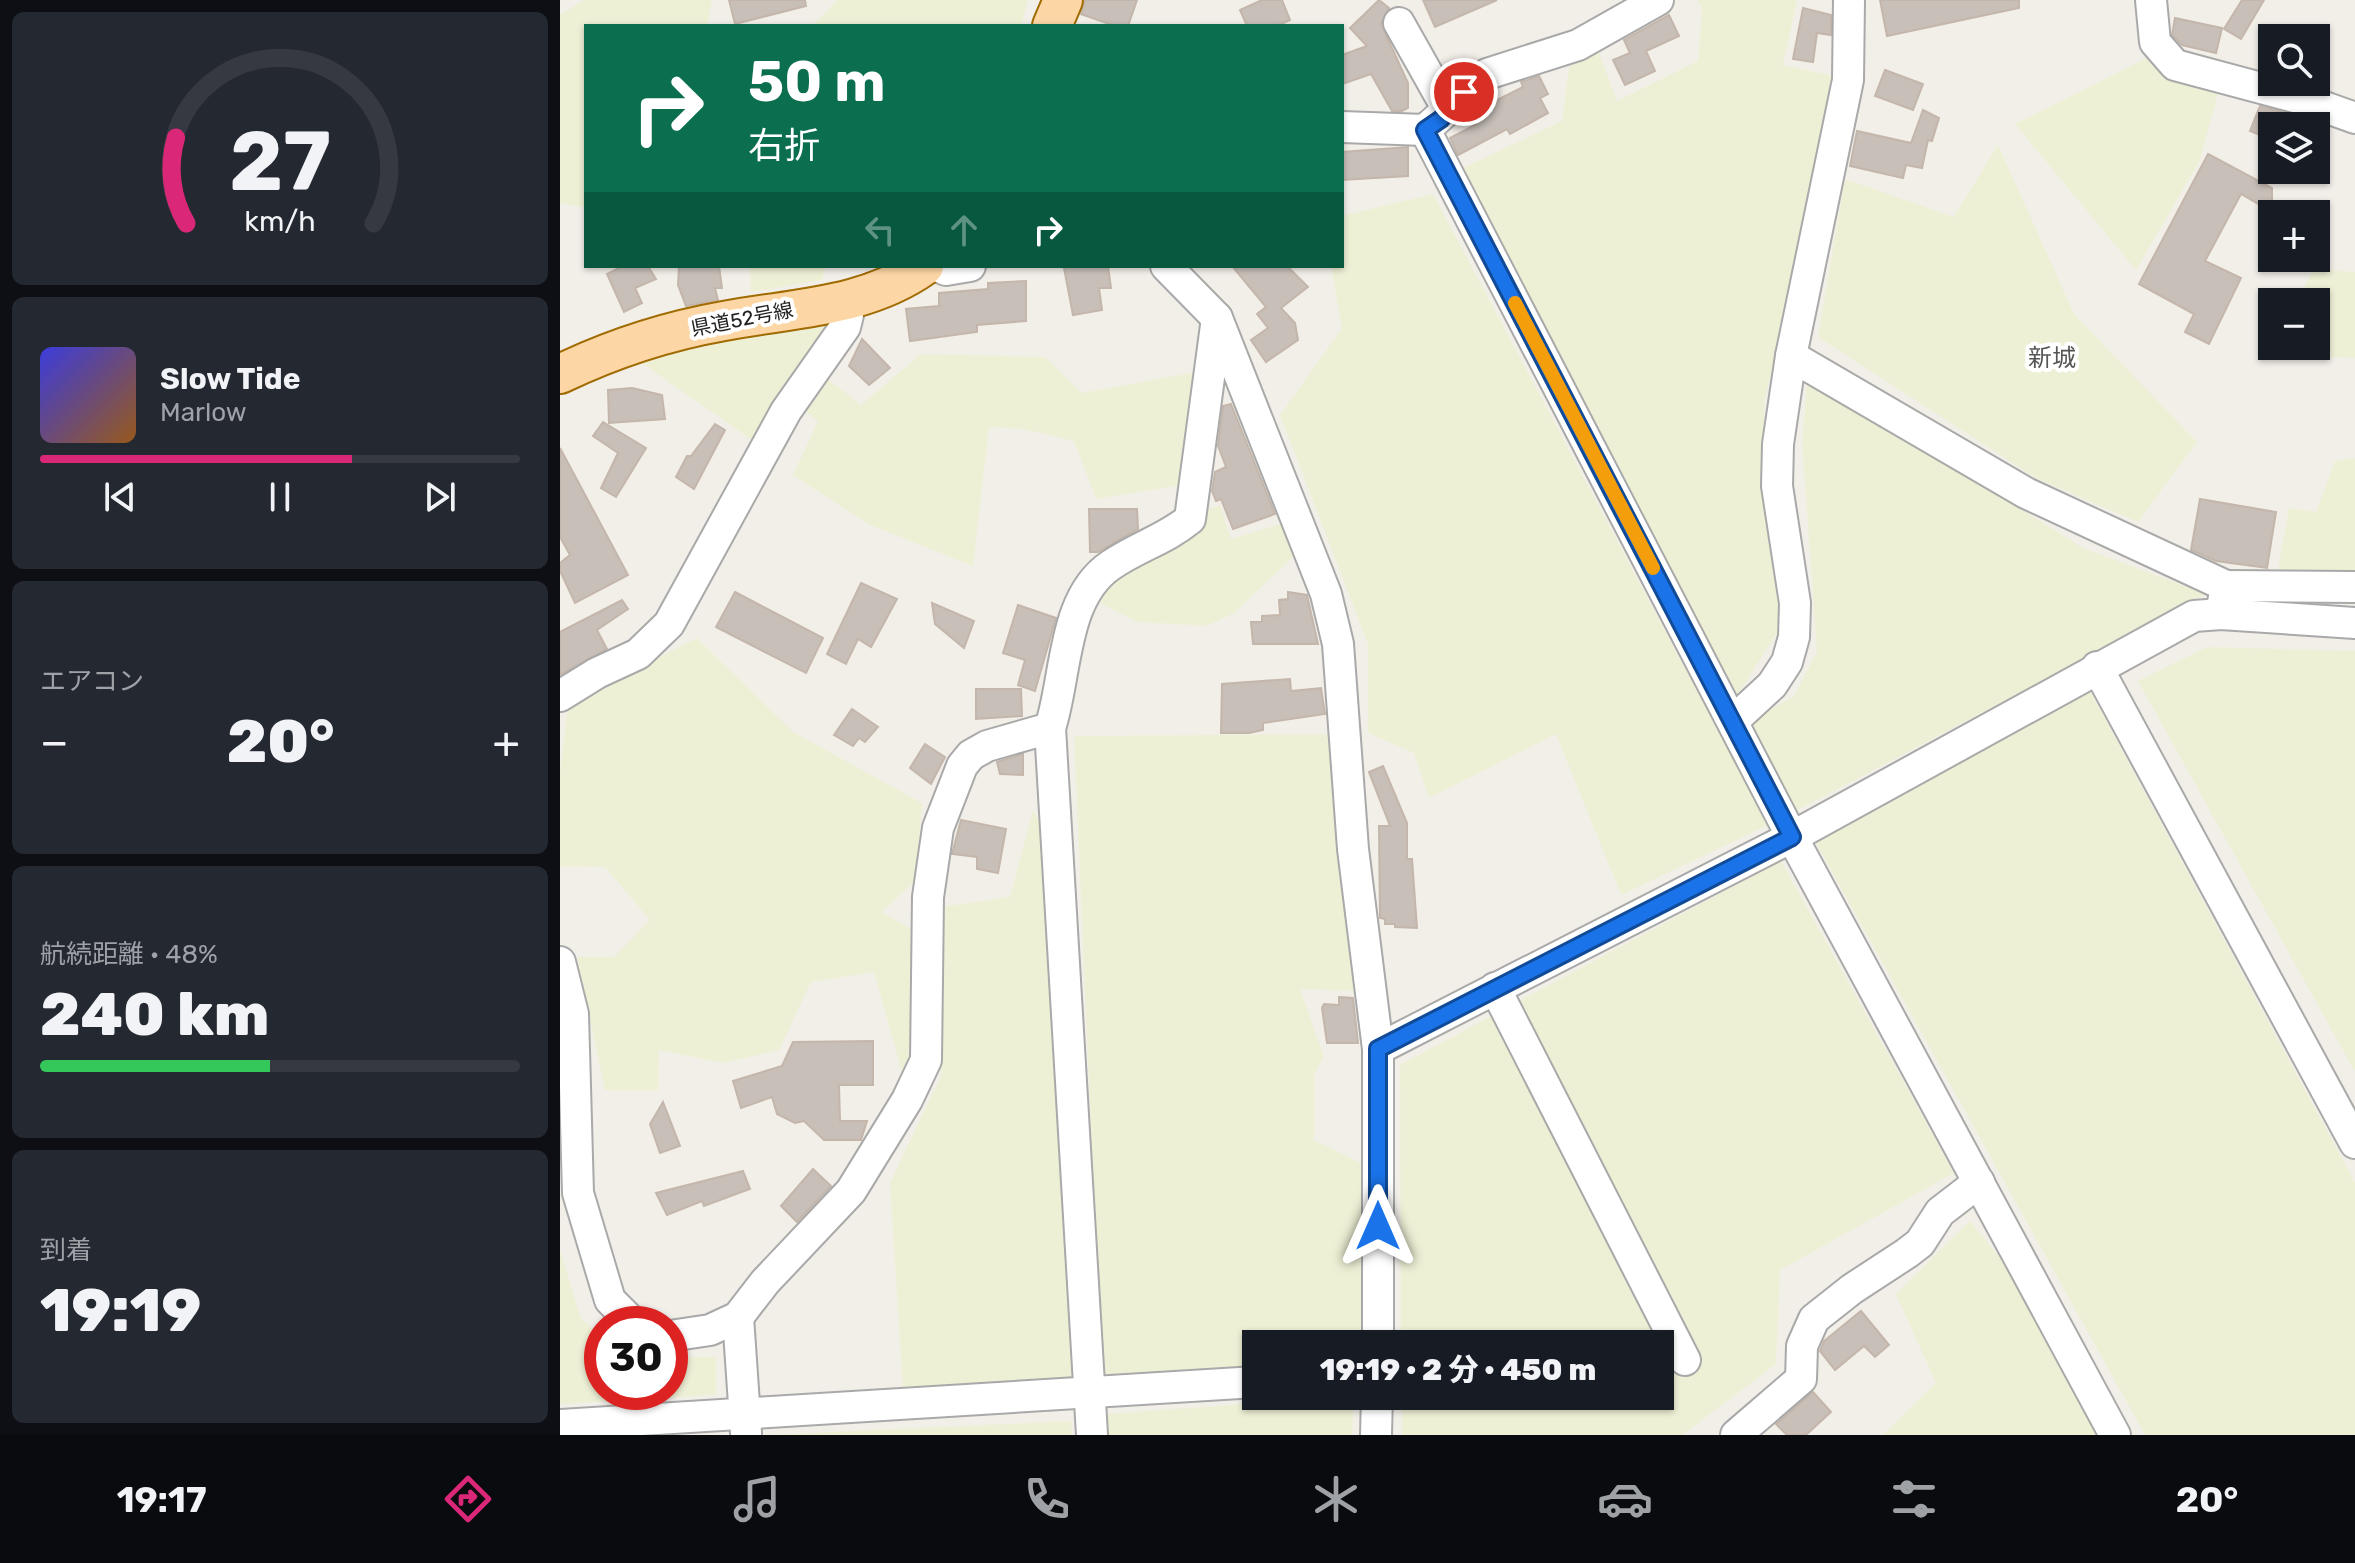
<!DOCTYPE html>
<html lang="ja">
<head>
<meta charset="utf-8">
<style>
	:root { --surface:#171b24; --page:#242831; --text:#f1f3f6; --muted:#9ea1a6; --line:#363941; --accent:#db2777 }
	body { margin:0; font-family:Rubik,"Noto Sans JP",sans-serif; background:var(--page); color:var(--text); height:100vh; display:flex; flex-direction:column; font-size:30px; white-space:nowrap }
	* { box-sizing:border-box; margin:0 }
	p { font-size:26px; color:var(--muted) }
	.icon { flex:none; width:44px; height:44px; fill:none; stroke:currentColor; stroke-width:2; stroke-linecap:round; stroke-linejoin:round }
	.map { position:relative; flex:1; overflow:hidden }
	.drawer { display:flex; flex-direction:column; gap:12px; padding:12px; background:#0d0f14; width:560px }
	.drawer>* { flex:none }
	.banner { position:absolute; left:24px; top:24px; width:760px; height:244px; border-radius:0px; box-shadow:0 2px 6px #0004; background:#0b6e4f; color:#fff; overflow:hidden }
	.tools { position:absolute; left:1698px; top:24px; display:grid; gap:16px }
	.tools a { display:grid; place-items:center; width:72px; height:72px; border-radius:0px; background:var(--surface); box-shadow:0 2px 6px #0004; font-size:40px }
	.speed { position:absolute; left:24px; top:1306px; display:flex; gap:16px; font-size:40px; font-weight:700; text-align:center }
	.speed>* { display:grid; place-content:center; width:104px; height:104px; border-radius:50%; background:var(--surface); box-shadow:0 2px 6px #0004; line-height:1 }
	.speed .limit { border:12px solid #d22; background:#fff; color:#111 }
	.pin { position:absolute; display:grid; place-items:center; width:68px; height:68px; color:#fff; margin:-34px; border:4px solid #fff; border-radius:50%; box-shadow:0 2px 8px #0007 }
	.me { position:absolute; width:88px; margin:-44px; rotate:0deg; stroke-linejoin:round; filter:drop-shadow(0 0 6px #0008) }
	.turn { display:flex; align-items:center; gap:28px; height:168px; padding:0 32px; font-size:36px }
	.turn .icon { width:104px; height:104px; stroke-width:2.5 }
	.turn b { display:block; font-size:56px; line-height:68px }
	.lanes { display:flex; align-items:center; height:76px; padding:0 32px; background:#0003; justify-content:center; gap:40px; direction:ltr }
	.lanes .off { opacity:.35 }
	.big { font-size:60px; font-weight:800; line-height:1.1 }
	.drawer .tile { flex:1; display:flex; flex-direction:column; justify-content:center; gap:12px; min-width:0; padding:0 28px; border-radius:12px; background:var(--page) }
	.drawer .dial { align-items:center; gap:0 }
	.dial svg { height:208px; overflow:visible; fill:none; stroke:var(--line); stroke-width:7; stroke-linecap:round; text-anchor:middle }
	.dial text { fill:var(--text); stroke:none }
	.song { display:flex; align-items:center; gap:24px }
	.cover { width:96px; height:96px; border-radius:12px; background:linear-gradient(135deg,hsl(240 70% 55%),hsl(30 70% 35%)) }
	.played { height:8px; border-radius:4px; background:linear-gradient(90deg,var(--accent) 65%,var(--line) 65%) }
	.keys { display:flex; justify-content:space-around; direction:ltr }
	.heat { display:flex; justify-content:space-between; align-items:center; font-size:44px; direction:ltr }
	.charge { height:12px; border-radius:6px; background:linear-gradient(90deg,#34c759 48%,var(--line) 0) }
	.trip { position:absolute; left:682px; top:1330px; width:432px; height:80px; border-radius:0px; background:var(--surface); box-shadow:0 2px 6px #0004; font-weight:800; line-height:80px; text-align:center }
	.dock { display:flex; height:128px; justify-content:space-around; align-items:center; background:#090b0e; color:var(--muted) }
	.dock .icon { width:56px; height:56px }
	.dock .on { color:var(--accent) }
	.dock b { font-size:36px; color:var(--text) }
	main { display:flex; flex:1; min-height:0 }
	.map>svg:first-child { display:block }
</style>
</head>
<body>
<main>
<section class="drawer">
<div class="tile dial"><svg viewBox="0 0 100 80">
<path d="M14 69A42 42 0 1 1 86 69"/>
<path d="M14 69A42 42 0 0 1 10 36" stroke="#db2777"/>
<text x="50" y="56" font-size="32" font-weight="700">27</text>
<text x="50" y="72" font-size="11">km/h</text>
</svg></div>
<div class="tile">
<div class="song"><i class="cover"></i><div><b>Slow Tide</b><p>Marlow</p></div></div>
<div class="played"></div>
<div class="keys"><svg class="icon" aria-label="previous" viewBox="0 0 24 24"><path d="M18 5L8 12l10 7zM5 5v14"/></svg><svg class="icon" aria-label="pause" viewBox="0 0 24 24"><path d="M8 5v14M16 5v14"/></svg><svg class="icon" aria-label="next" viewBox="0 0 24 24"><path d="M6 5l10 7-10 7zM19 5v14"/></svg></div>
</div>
<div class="tile"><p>エアコン</p>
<div class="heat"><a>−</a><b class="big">20°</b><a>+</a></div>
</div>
<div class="tile"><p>航続距離 · 48%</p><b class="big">240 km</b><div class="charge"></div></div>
<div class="tile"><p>到着</p><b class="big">19:19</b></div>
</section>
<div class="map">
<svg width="1795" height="1435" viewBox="0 0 1795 1435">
	<rect width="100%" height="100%" fill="#f2efe9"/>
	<g fill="#eef0d5">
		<path d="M24,0h128l-5,26h-121v182l-26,-5v-188z"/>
		<path d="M277,0h191l-7,26h-208z"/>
		<path d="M1137,0h100l-14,65 55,12 -74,326v93l17,131 -45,70 -277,-527 103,-49 7,-54 29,-17 19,51 81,-40 4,-53z"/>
		<path d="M1586,58l38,26 34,9 -18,67 -64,110 -121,-146z"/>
		<path d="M1438,145l76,169 123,128 -59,80 -102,-44 -218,-141 27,-158 109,38z"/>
		<path d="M873,194l335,631 -147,70 -65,-161 -127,64 -15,-45 -46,-20v-89l-88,-229 62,-87 -11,-62h11v-50z"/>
		<path d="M190,266h76l-4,14 -71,12z"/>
		<path d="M1753,269l42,3v86l-81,-4 4,-8h38v-44h-18z"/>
		<path d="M279,318l-87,122 -112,-78 57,-16z"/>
		<path d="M361,354l124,3 36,36 115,-21 -9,112 -91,15 -22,-58 -51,-12 -34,-2 -16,139 -105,-42 -75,-49 25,-54 -18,-14 24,-31 37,29z"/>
		<path d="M1248,376l275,172 123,46 -410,217 -45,-90 43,-25 23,-44 -15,-211z"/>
		<path d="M1795,458v115l-77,-3 11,-62 27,4 19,-51z"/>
		<path d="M660,505l11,34 56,-17 12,29 -65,62 -27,13 -69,-4 -38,-19 16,-34 87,-58z"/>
		<path d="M137,638l96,94 129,71 -6,77 -34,32 30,18v130l-9,16 -29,-104 -63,10 -32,68 -56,13 -64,-13 -1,40h-53l-28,-133h37l36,-37 -45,-53 -45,-1v-93l8,-68z"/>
		<path d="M1647,647l148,4v421l-217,-391z"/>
		<path d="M1530,691l265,492v252h-210l-329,-592z"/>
		<path d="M772,734l28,257 -60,-2 24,68 -10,17v66l56,28 1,176h-115v28l-154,12 -28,-648z"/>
		<path d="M473,811l10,15 30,551 -170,12 -13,-206 51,-107v-169l69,-10z"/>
		<path d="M1221,861l173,312 -174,97 -4,94 -94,71h-280v-39h258v-52h-259l-1,-279z"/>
		<path d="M1410,1221l34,42 93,172h-214l53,-52 -40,-89z"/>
		<path d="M0,1250l21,69 21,18v55h68v-35h46v38l-156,9z"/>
		<path d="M794,1396l-2,39h-245l-2,-21z"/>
		<path d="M511,1421l1,14h-307z"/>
	</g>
	<g fill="#c7bfb8" stroke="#c4b6ab" stroke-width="2">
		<path d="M169,0h76l1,6 -71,18z"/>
		<path d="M525,0h52l-9,26h-13l-34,-12z"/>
		<path d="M702,0h20l8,20 -13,6h-30l-7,-16z"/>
		<path d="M819,0l10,8 -8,16 27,59v25l-6,3h-10l-21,-37 -29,10v-29l25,-9 -17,-18z"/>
		<path d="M863,0h74l-62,27z"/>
		<path d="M1320,0h139v8l-132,28z"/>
		<path d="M1682,0h22l-23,39 -17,-10z"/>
		<path d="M1243,8l28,7v20l-14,-2 -4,29 -20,-3z"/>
		<path d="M1109,15l10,21 -33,15 9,20 -30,14 -12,-25 17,-7 -6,-13z"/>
		<path d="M1615,18l47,10 -6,25 -34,-8 -10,-10z"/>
		<path d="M1325,70l38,14 -10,26 -38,-14z"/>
		<path d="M979,76l9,18 -8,4 8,15 -38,21 -3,-5 -49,26 -8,-17 27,-14v-14l46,-23 -2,-5z"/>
		<path d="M1700,106l37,10 22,10h-47v14l-22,-9z"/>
		<path d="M1363,110l16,8 -7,23 -4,-1 -6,28 -16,-3 -3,13 -53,-12 7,-35 54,12z"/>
		<path d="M848,147v29l-66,4v-28z"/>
		<path d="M1648,154l64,34v24l-31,-18 -36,67 36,17 -32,66 -24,-12 9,-18 -55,-30z"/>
		<path d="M63,266h25l8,13 -21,9 7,15 -18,9 -17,-38z"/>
		<path d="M119,266h40l3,22h-7l3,12 -32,6 -8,-21z"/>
		<path d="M519,266h29l3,22h-12l3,22 -29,5 -9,-47z"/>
		<path d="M672,266h55l21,21 -27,21 14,15 3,17 -32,22 -15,-22 17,-12 -11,-14 9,-7z"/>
		<path d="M466,281v40l-49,4v7l-67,9 -4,-32 33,-3v-13l49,-4v-6z"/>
		<path d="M302,339l28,29 -21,17 -20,-19z"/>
		<path d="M72,388l30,7 3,24 -56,4 -1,-33z"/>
		<path d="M671,404l44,110 -42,15 -12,-30 -5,2 -4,-10 3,-19 11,-5 -8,-21 5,-40z"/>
		<path d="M43,422l43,26 -30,49 -15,-9 17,-35 -25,-17z"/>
		<path d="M155,424l10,6 -31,59 -18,-12 11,-21h4z"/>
		<path d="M0,448l68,127 -53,28 -15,-32v-8l10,-8 -10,-18z"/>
		<path d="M1640,499l76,13 -9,56 -51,-7 -25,-11z"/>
		<path d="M529,509h48l1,20 -40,23h-8z"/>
		<path d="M301,583l36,16 -26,48 -13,-8 -12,25 -19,-10z"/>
		<path d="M175,592l88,46 -17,35 -90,-46z"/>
		<path d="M728,592l19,3 11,49h-65l-2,-22h11v-6l18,-1 -1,-15 9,-1z"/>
		<path d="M62,600l6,9 -31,21 10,19 -47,26v-43z"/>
		<path d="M372,603l42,18 -10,27 -29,-24z"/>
		<path d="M458,605l38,13 -21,73 -17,-6 7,-25 -22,-7z"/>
		<path d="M730,679l1,12 30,-3 4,26 -62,9v7l-14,3h-28l1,-49z"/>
		<path d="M416,689h45l1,27 -46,3z"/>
		<path d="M292,709l26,18 -13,15 -6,-4 -6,8 -19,-11z"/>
		<path d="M365,744l20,13 -14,27 -21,-16z"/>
		<path d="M463,754v21l-23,-1 -3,-12z"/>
		<path d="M823,766l24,57v36h5l5,69 -22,-1v-3h-10v-5l-5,-1 -1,-92h11l-21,-54z"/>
		<path d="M401,820l45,9 -8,44 -21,-4v-12l-25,-3z"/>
		<path d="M779,997l14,1 5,45h-31l-5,-35 2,-4 15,1z"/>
		<path d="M313,1041v44h-34l1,36h27l-6,19h-37l-20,-19 -9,2 -18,-9 -5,-17 -31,11 -8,-27 49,-15 11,-24z"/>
		<path d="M103,1102l17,44 -20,7 -10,-29z"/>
		<path d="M253,1169l18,17 -34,36 -16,-16z"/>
		<path d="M183,1171l7,18 -46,17 -2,-5 -35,14 -11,-22z"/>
		<path d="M1301,1311l28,34 -14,12 -11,-11 -29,24 -15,-19 4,-10z"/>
		<path d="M1253,1392l18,20 -25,23h-19l-11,-11z"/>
	</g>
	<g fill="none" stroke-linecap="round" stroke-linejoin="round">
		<g stroke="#a9a9a9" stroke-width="34">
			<g id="minor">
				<path d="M1591,0l4,42 20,23 127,34 53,19"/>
				<path d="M839,23l49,87"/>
				<path d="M782,127l83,3 62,-56 91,-29 80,-45"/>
				<path d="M865,130l367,707 323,598"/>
				<path d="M377,266l9,4 24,-4"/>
				<path d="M606,266l51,52 109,276 12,50 15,205 25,200v295"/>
				<path d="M1231,356l235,137 200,93 -5,28"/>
				<path d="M1666,586l129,1"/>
				<path d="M1537,667l258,476"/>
				<path d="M0,696l37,-23 41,-19 31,-30 117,-213 59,-84 3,-12 -3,-14"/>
				<path d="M1173,721l39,-36 15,-23 7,-25 1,-34 -18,-117 1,-42 13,-88 57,-276 1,-80"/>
				<path d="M0,962l13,52 5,179 32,107 24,24"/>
				<path d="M935,988l190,372"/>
				<path d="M818,1049l414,-212 402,-221 27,-2 134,9"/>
				<path d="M178,1317l8,116"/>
				<path d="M110,1336l40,-6 28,-13 27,-35 86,-91 56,-91 19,-40 2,-163 10,-69 24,-62 9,-11 16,-9 63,-18"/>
				<path d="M0,1425l696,-43"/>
				<path d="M532,1435l-42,-707c17,-52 12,-130 61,-163 26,-18 55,-26 79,-46l27,-201"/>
				<path d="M816,1435l1,-39"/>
				<path d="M1176,1435l65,-56 1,-33 12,-27 38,-30 55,-36 13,-10 20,-31 39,-30"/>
			</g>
		</g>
		<g stroke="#a06b00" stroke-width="42">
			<g id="major">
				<path d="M492,26l11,-26"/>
				<path d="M0,374c52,-25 107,-43 164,-53 68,-13 141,-13 200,-55"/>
			</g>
		</g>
		<use href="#minor" stroke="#fff" stroke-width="30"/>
		<use href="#major" stroke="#fcd6a4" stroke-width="38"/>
	</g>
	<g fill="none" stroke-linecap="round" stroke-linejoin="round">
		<g stroke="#114b97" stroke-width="20">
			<path id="route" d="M818,1226v-177l414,-212 -367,-707 16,-11 23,-27"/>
		</g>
		<use href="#route" stroke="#1a73e8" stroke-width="14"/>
		<path stroke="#f59e0b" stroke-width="14" d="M955,303l138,265"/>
	</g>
	<g text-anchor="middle" stroke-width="8" stroke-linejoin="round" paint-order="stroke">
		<g font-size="20" fill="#222" stroke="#fff">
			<text transform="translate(182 319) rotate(-11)" y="7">県道52号線</text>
		</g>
		<g font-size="24" fill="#555" stroke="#fff">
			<text x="1492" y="366">新城</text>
		</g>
	</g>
</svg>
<div class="tools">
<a><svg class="icon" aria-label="search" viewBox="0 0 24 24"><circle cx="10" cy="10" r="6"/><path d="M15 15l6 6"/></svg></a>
<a><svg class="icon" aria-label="layers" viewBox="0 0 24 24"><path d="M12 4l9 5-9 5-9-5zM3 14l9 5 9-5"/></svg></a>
<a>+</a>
<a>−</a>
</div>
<div class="speed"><div class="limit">30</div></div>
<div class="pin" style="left:904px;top:92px;background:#d93025"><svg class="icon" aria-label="arrive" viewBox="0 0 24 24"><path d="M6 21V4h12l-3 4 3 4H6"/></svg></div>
<svg class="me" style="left:818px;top:1226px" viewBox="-20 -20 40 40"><path d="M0-17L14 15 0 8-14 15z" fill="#1a73e8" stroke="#fff" stroke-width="4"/></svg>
<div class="trip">19:19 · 2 分 · 450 m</div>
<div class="banner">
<div class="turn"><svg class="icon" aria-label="right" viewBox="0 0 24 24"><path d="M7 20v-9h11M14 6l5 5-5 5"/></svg><div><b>50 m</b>右折</div></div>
<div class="lanes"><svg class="icon off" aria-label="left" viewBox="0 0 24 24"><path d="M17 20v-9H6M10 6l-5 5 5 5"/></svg><svg class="icon off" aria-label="ahead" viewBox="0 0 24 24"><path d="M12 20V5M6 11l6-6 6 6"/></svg><svg class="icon" aria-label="right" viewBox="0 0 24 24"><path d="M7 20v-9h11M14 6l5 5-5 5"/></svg></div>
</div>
</div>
</main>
<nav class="dock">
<b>19:17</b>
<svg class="icon on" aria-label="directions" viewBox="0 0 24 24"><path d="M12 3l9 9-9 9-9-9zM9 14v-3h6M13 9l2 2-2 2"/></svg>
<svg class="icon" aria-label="music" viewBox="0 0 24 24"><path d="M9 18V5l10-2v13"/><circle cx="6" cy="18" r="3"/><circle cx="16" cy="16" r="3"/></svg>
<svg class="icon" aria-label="phone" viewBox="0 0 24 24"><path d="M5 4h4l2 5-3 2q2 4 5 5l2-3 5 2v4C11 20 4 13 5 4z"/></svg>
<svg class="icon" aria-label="climate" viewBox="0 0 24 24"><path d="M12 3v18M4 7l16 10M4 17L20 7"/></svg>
<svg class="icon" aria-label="car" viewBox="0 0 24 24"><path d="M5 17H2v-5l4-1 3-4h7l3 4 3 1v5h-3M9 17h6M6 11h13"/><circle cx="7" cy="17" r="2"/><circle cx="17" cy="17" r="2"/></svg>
<svg class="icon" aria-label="filters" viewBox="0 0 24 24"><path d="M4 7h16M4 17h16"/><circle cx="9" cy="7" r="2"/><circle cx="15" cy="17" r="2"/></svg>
<b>20°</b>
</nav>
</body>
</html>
